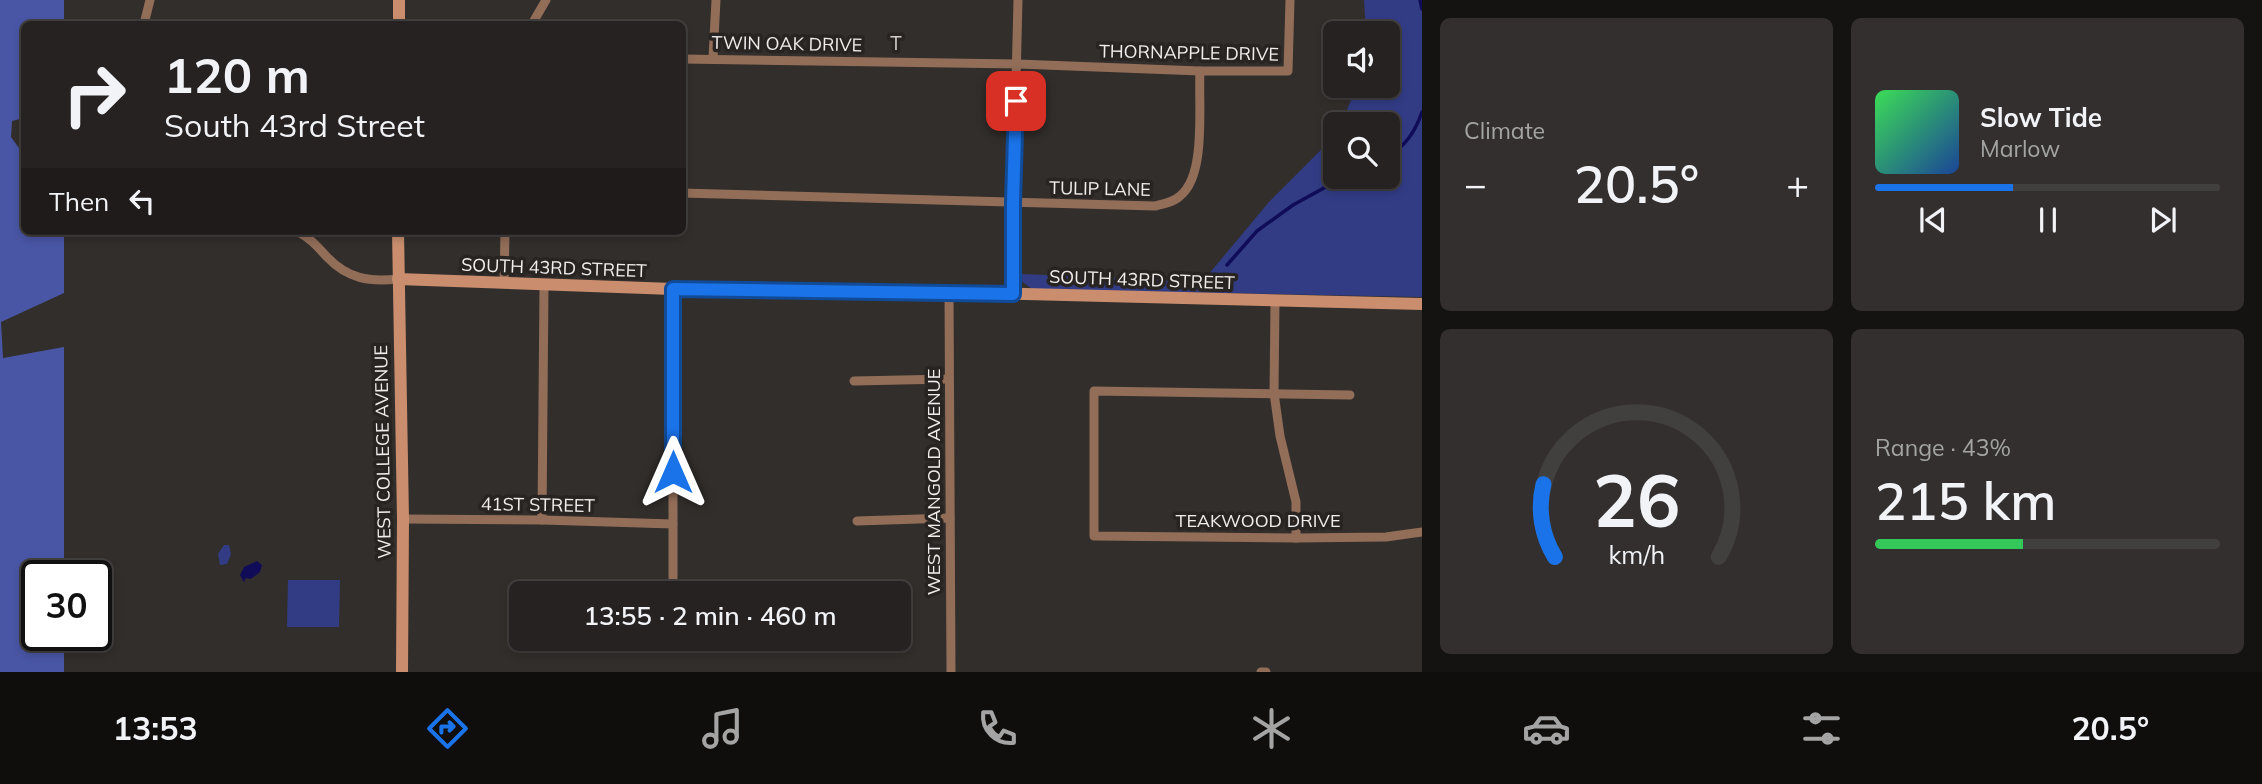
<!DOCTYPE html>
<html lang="en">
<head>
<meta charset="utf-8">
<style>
	:root { --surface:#262221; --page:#322f2e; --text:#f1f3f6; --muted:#a4a4a5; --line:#423f3f; --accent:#1a73e8 }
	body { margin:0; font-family:Mulish,sans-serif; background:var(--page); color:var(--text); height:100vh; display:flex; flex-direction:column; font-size:26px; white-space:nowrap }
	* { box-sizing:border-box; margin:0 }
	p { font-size:23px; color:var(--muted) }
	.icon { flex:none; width:38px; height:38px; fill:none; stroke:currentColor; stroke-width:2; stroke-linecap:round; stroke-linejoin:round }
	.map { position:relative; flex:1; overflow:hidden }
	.sheet { display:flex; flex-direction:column; gap:18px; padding:18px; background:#151312; width:840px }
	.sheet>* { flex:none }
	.guide { position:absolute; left:21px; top:21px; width:665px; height:214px; border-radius:10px; box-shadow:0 4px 10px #0003,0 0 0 2px var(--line); background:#262221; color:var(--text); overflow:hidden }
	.tools { position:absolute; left:1323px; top:21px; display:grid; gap:14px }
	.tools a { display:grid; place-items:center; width:77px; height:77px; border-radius:10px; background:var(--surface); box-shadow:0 4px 10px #0003,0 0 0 2px var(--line); font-size:35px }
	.speed { position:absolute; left:21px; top:560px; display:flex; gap:14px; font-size:35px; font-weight:700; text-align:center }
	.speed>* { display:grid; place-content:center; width:91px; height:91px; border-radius:50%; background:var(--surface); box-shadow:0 4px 10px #0003,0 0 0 2px var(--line); line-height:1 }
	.speed .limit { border:4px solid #111; border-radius:10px; background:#fff; color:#111 }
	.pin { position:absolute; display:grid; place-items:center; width:60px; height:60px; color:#fff; margin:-30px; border-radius:14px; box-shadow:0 4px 10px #0006 }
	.me { position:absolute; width:77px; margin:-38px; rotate:0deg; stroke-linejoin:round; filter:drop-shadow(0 0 5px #0008) }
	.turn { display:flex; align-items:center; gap:24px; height:147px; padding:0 28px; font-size:32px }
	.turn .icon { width:91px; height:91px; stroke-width:2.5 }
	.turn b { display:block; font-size:49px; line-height:60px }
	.then { display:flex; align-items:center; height:66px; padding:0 28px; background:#0003; gap:14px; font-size:26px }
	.big { font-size:52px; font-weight:600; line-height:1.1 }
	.sheet .widget { flex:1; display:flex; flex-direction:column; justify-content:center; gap:10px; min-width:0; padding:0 24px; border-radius:10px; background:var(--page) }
	.sheet .dial { align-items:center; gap:0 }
	.dial svg { height:182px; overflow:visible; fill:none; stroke:var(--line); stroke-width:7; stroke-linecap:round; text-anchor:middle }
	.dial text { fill:var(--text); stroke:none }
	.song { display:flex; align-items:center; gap:21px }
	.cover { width:84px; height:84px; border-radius:10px; background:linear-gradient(135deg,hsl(130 70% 55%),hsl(220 70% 35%)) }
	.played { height:7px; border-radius:4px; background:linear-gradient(90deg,var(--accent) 40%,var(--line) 40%) }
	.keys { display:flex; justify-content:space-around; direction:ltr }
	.heat { display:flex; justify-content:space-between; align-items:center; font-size:38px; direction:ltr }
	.charge { height:10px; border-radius:5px; background:linear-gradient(90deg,#34c759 43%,var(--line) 0) }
	.sheet .tiles { flex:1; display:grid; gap:18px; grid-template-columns:repeat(2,1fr) }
	.trip { position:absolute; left:509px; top:581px; width:402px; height:70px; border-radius:10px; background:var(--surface); box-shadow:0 4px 10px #0003,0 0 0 2px var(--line); font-weight:600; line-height:70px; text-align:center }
	.dock { display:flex; height:112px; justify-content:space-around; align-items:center; background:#0f0e0d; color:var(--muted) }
	.dock .icon { width:49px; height:49px }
	.dock .selected { color:var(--accent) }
	.dock b { font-size:32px; color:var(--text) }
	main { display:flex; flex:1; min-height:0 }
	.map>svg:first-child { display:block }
</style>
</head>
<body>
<main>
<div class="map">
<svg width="1422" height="672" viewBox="0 0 1422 672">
	<rect width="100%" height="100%" fill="#322e2c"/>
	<g fill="#323c85">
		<path d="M1364,0h58v297l-390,-8 -12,-9v-6l183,7 66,-79 66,-66v41h53v-53h-47l16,-38h31v-53h-22z"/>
		<path d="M224,545h5l2,9 -4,10 -7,1 -2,-11z"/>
		<path d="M288,580h52l-1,47h-52z"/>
	</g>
	<path fill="#4956a5" d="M0,0h64v24h-40v94l-12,3 -1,16 13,18v76h40v62l-63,29 2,36 61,-11v229h-27v59h27v37h-64z"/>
	<path fill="#110c57" d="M257,561l5,4 -2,7 -9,7 -5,-1 -2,4 -4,-7 4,-8z"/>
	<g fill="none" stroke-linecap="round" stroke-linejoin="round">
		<g stroke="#110c57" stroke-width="3.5">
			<path d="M1420,0l2,9"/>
			<path d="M1388,157c18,-12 27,-25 34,-45"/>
			<path d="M1227,265l30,-34 36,-26 51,-28"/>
		</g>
		<g stroke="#926d58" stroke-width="9">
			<path d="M144,24l6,-24"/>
			<path d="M532,24l14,-24"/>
			<path d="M713,58l3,-58"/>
			<path d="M682,59l336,5 182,7h88l2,-71"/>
			<path d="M682,193l473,13c9,-2 19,-4 25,-10 27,-21 18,-93 20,-125"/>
			<path d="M297,231c13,7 20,15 30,26 21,22 42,25 71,22"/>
			<path d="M504,284l1,-53"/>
			<path d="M673,289v304"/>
			<path d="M949,292l2,380"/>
			<path d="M1013,294v-91l5,-203"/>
			<path d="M1275,302l-1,91 6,43 16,66v36"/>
			<path d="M854,381l95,-2"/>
			<path d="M1350,395l-256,-4v145l202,2 90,-1 36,-5"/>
			<path d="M403,519l139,1 131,4"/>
			<path d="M542,520l2,-235"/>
			<path d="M857,521l93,-3"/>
			<path d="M1261,672h5"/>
		</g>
		<g stroke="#ca8e6e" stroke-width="12">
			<path d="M399,24v-24"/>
			<path d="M398,231l5,288 -1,153"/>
			<path d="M398,279l275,10 276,3 473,12"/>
		</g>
	</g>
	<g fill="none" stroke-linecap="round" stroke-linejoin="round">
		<g stroke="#114b97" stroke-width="18">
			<path id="route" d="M673,472v-183l340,5v-91l3,-102"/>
		</g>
		<use href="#route" stroke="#1a73e8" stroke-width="12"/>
	</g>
	<g text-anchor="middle" stroke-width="7" stroke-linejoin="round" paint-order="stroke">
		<g font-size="18" fill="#f0edec" stroke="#282422">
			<text transform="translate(787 44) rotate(1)" y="6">TWIN OAK DRIVE</text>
			<text transform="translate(1189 53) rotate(1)" y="6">THORNAPPLE DRIVE</text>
			<text transform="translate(1100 189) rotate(1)" y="6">TULIP LANE</text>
			<text transform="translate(554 268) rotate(2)" y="6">SOUTH 43RD STREET</text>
			<text transform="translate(1142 280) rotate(2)" y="6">SOUTH 43RD STREET</text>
			<text transform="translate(383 452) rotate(-91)" y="6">WEST COLLEGE AVENUE</text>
			<text transform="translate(934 482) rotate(-90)" y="6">WEST MANGOLD AVENUE</text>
			<text transform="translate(538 505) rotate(1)" y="6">41ST STREET</text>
			<text x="1258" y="527">TEAKWOOD DRIVE</text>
		</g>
		<g font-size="19" letter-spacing="2" fill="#d3cecb" stroke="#282422">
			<text x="897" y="50">T</text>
		</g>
	</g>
</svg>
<div class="tools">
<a><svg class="icon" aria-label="sound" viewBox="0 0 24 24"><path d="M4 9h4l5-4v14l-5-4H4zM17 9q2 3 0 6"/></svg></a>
<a><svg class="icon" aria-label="search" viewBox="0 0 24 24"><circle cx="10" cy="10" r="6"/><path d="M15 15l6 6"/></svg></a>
</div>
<div class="speed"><div class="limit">30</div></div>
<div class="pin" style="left:1016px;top:101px;background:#d93025"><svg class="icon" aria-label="arrive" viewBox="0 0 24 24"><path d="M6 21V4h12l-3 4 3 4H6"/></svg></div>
<svg class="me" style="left:673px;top:472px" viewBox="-20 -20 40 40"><path d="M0-17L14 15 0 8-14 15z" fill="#1a73e8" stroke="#fff" stroke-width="4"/></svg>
<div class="trip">13:55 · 2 min · 460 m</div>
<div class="guide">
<div class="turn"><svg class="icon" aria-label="right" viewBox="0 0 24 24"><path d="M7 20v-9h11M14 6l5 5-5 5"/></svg><div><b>120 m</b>South 43rd Street</div></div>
<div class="then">Then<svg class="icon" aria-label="left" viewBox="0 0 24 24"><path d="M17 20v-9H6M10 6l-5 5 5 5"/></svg></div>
</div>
</div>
<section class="sheet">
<div class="tiles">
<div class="widget"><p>Climate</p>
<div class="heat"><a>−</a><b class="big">20.5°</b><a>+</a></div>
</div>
<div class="widget">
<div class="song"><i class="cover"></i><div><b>Slow Tide</b><p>Marlow</p></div></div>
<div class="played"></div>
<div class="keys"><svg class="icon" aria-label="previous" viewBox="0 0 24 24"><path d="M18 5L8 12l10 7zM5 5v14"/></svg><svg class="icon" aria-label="pause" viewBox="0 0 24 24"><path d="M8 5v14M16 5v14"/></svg><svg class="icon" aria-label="next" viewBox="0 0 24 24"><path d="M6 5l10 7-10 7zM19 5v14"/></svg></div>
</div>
<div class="widget dial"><svg viewBox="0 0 100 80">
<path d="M14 69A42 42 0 1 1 86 69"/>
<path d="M14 69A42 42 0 0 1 9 37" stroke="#1a73e8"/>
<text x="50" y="56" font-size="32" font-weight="700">26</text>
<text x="50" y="72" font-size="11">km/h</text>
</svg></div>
<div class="widget"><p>Range · 43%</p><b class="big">215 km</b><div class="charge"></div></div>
</div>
</section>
</main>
<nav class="dock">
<b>13:53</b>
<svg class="icon selected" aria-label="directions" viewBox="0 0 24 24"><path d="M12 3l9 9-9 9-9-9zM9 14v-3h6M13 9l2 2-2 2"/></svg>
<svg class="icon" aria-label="music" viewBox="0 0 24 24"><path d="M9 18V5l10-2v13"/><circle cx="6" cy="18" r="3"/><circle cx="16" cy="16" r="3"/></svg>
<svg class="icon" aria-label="phone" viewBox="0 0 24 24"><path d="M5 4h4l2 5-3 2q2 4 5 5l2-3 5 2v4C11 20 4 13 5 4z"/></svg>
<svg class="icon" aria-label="climate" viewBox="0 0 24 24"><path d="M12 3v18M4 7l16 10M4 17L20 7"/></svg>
<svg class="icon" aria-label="car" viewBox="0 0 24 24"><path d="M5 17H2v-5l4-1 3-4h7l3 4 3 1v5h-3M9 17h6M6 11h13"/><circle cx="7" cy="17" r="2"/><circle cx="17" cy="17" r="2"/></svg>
<svg class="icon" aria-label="filters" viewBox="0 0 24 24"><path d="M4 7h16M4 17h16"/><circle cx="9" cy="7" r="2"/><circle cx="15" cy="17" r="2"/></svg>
<b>20.5°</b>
</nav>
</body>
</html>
